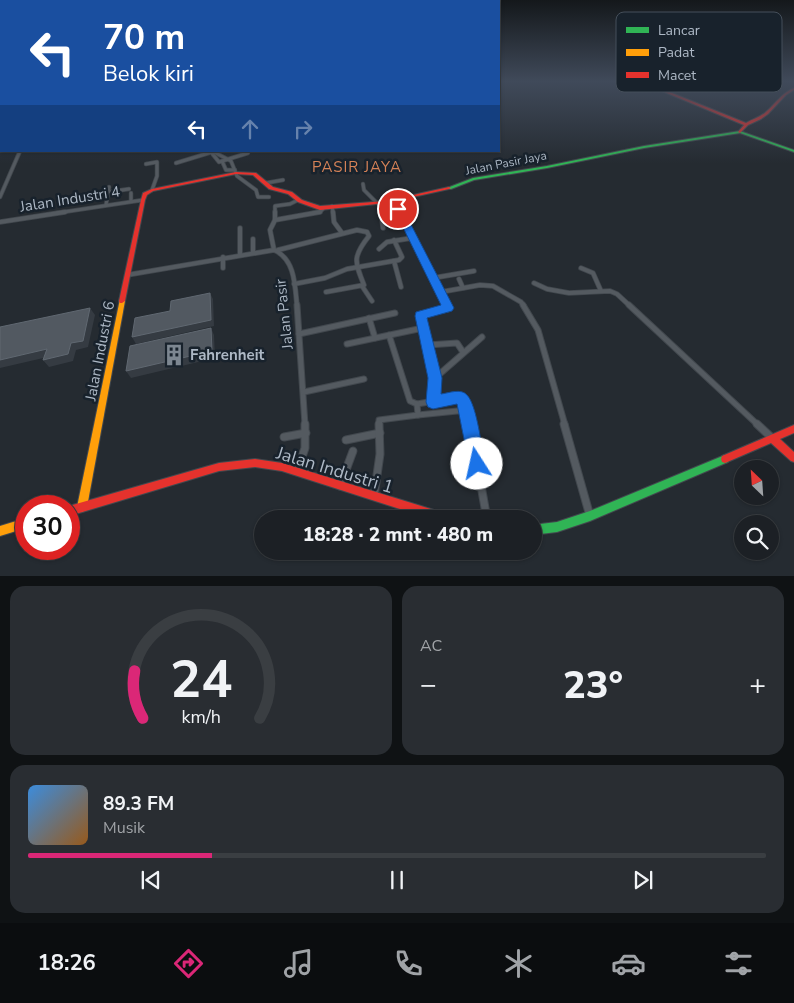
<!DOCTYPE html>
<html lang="id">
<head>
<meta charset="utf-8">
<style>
	:root { --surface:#1c2025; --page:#292d32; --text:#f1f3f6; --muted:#a0a3a7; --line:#3a3e42; --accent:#db2777 }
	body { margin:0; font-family:"Nunito Sans",sans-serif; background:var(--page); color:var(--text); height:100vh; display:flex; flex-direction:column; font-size:19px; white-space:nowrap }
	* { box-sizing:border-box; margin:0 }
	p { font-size:16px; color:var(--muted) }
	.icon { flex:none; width:28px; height:28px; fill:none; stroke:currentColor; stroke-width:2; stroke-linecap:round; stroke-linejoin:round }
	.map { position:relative; height:576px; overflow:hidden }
	.drawer { display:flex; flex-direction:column; gap:10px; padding:10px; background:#0f1214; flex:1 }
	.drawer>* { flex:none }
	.top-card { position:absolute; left:0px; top:0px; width:500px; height:152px; box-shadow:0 1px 4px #0004,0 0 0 1px var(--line); background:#1a4fa0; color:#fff; overflow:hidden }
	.needle { width:32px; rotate:335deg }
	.buttons { position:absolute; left:734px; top:460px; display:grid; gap:10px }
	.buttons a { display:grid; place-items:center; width:45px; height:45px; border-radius:50%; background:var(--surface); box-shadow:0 1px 4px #0004,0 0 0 1px var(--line); font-size:25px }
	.speed { position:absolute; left:15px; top:495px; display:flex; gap:10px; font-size:25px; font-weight:700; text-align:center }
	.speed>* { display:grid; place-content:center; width:65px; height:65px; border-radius:50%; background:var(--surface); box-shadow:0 1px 4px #0004,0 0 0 1px var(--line); line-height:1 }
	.speed .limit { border:8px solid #d22; background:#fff; color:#111 }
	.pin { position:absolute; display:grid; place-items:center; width:42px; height:42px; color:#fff; margin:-21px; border:2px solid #fff; border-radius:50%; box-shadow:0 1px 5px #0007 }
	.me { position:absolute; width:55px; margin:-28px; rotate:350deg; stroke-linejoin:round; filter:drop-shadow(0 0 4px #0008) }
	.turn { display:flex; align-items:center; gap:18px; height:105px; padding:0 20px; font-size:22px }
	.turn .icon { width:65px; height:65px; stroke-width:2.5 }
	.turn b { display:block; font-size:35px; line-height:42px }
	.lanes { display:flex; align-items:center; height:48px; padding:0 20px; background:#0003; justify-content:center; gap:25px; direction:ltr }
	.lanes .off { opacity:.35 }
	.big { font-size:38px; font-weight:800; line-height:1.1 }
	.drawer .widget { flex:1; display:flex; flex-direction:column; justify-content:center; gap:8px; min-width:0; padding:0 18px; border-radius:15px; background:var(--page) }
	.drawer .dial { align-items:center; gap:0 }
	.dial svg { height:130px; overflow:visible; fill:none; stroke:var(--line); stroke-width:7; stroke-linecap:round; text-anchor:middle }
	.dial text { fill:var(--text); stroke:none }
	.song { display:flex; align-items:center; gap:15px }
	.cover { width:60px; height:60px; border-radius:8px; background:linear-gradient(135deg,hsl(210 70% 55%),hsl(30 70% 35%)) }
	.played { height:5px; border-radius:2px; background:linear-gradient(90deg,var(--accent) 25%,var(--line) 25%) }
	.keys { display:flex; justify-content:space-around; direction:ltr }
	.heat { display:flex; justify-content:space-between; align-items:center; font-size:28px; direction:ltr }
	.drawer .tiles { flex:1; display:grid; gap:10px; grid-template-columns:1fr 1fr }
	.widget:last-child { grid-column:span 2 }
	.trip { position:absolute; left:254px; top:510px; width:288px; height:50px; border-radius:25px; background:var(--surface); box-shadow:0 1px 4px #0004,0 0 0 1px var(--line); font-weight:800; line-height:50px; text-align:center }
	.dock { display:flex; height:80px; justify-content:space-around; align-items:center; background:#0b0d0f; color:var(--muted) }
	.dock .icon { width:35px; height:35px }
	.dock .on { color:var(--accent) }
	.dock b { font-size:22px; color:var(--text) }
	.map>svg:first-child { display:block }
</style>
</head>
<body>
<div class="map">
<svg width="794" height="576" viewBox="0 0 794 576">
	<rect width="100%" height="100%" fill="#252b31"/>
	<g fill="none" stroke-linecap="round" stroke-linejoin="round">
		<g stroke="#42484e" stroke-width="4.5">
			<g id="street-far3">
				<path d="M212,151l19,10 6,15 19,14 2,7h11"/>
				<path d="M211,152l8,10 29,-9"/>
				<path d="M222,161l4,9h9"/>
				<path d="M176,163l36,-11"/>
				<path d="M146,164l11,-2v14l-5,14"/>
				<path d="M266,183l17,-3"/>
				<path d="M363,184l1,6 13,13"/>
				<path d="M108,192l21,-3"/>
				<path d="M131,193v8"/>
				<path d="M0,197l20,-46"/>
				<path d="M106,205l3,-18"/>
				<path d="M332,206l1,7"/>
				<path d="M388,207l10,2 2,4"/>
				<path d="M57,213l86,-13"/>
				<path d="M275,213v-7l15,-2 8,-4"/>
				<path d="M313,213l7,-1 3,-3 -3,-1"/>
				<path d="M380,213l8,-7"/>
			</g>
		</g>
		<g stroke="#42484e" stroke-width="5.5">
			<g id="street-far2">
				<path d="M275,212v8"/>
				<path d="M333,212l1,10 8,11"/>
				<path d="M381,212l2,16"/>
				<path d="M400,212l47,94"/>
				<path d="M0,222l65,-10"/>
				<path d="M240,228v27"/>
				<path d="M253,239v14"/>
				<path d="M379,249l8,-7 25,-4"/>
				<path d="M274,250l-4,-20 5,-10 45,-8"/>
				<path d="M278,250l79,-20 10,2 2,4c-16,20 -15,25 -5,49l-38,7"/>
				<path d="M223,257v11"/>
				<path d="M394,261l7,26"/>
				<path d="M581,268l12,5 8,18"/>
				<path d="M127,275l147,-25c21,9 21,35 23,56"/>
				<path d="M433,278l41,-7"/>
				<path d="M459,279l4,9"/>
				<path d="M534,283l13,6 22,4 41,-2 7,3 13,12"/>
				<path d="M294,284l31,-6 22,-9 52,-9 3,-3 -8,-17"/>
				<path d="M362,286l10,15"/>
				<path d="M441,292l39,-7 13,1 28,16 3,4"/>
			</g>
		</g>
		<g stroke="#42484e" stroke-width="7">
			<g id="street-far1">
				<path d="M297,305l8,120"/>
				<path d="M523,305l15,25 27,95"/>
				<path d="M629,305l129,120"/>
				<path d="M369,318l6,20"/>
				<path d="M423,328l5,17 29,-2 6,9"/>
				<path d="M299,334l96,-21"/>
				<path d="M389,335l21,66 7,3 41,-7c9,7 10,18 12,28"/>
				<path d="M347,344l76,-16 -2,-14 27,-5 -1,-4"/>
				<path d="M428,345l7,33"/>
				<path d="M304,392l60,-13"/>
				<path d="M433,402l2,-24 47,-41"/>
				<path d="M418,415l49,-5"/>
				<path d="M379,425v-5l39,-5 -1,-11"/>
			</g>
		</g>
		<g stroke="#42484e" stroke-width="9">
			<g id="street">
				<path d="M470,424l17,95"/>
				<path d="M564,424l26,92"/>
				<path d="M757,424l15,14"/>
				<path d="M284,437l22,-4"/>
				<path d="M346,440l34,-7"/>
				<path d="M297,471l8,-23v-24"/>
				<path d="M340,486l13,-35"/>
				<path d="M374,496l6,-42 -1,-30"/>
			</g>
		</g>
		<g stroke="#42484e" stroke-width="2">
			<g id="fast">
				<path d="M740,131l54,19v2l-54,-19 -96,15 -97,20 -73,12 -23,9h-2l-2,-1 26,-10 74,-12 97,-20z"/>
				<path d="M725,455l3,1 1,3 -1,3 -138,59 -33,11 -25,3v-10l25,-3 33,-11z"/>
			</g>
		</g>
		<g stroke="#42484e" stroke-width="2">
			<g id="slow">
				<path d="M120,299h2l3,2 -38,206 -2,3 -3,2 -3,-2 -2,-3z"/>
				<path d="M26,518v10l-26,8v-10z"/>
			</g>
		</g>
		<g stroke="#42484e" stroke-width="2">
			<g id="jam">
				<path d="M640,82h5l101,41c7,-4 15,-6 21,-12 9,-8 15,-18 27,-23v2l-8,5 -18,19 -7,5 -13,6 -8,8 -2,-1 6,-7z"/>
				<path d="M236,172l20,1 17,14 19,5 10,8 18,6 66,-5 63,-14 2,1 -2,1 -63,14 -66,7 -22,-8 -10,-8 -19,-5 -16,-14 -17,-1 -83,17 -6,4 -2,5 -20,101 -3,2h-2l-1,-2 22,-101 2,-7 9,-4z"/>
				<path d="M794,425v8l-14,6 14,13v10l-3,-1 -20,-18 -46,20 -3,-1 -1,-3 1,-3z"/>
				<path d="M255,459l27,4 165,51 3,2 2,3h-21l-149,-48 -27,-4 -36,4 -150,45v-10l150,-43z"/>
			</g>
		</g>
		<use href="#street-far3" stroke="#545a60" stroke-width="3"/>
		<use href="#street-far2" stroke="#545a60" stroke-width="4"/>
		<use href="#street-far1" stroke="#545a60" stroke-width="5"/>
		<use href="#street" stroke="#545a60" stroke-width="7"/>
		<use href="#fast" fill="#30b455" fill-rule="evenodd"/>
		<use href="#slow" fill="#ff9f0a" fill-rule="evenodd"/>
		<use href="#jam" fill="#e5322d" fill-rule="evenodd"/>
	</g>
	<g fill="#353b42">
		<path d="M210,293l3,6 1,27 -78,18 -4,-7z"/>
		<path d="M90,308l5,7 -7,32 -12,3 -3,11 -24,6 -6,-7 28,-17z"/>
		<path d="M211,328l3,7 1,23 -84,20 -5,-7z"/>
		<path d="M47,349l5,7 -52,12v-8z"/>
	</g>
	<g fill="#525961" stroke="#606871">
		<path d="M210,293l1,27 -79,17 3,-19 35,-7 1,-10z"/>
		<path d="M90,308l-7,33 -12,2 -3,11 -25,6 4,-11 -47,11v-33z"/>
		<path d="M211,328l1,23 -86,20 4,-25z"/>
	</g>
	<linearGradient id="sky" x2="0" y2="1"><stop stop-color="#14181b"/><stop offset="0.5" stop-color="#404a5a"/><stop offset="1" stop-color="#404a5a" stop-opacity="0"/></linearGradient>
	<rect width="794" height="163" fill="url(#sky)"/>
	<path fill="#1a73e8" stroke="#114b97" d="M398,206l5,3 51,99 -2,3 -25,7 15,60 -1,16c8,-1 20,-6 26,1 10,10 15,55 18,69l-3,6 -5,2 -6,-2 -2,-6 -12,-60 -24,5 -5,-2 -2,-5 2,-24 -13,-62 1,-4 25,-7 -47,-96z"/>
	<defs>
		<g id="building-bare" transform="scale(1.725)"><path d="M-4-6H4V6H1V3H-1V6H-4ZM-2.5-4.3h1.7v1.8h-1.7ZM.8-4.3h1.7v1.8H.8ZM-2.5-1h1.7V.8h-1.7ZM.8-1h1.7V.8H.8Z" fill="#7d8791" stroke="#18222c" stroke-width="2.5" paint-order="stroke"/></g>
	</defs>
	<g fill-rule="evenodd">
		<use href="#building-bare" x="174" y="355"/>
	</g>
	<g text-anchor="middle" stroke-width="5" stroke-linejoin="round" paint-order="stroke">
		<g font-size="12" fill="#adb8c5" stroke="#18222c">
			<text transform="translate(506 163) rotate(-11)" y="4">Jalan Pasir Jaya</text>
		</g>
		<g font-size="15" letter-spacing="1" fill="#d58257" stroke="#18222c">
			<text x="357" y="172">PASIR JAYA</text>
		</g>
		<g font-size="15" fill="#adb8c5" stroke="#18222c">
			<text transform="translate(70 199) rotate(-9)" y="5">Jalan Industri 4</text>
			<text transform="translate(284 314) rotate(-96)" y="5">Jalan Pasir</text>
			<text transform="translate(100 351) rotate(-79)" y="5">Jalan Industri 6</text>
		</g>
		<g font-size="15" font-weight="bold" fill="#adb8c5" stroke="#18222c" text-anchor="start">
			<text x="190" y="360">Fahrenheit</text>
		</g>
		<g font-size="18" fill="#adb8c5" stroke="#18222c">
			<text transform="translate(335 470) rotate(17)" y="6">Jalan Industri 1</text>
		</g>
	</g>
	<rect x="616" y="12" width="166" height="80" rx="8" fill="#18222c" stroke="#454f5a" stroke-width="1"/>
	<rect x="626" y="27" width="23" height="6" fill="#30b455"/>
	<rect x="626" y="49" width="23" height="7" fill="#ff9f0a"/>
	<rect x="626" y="72" width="23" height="6" fill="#e5322d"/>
	<g font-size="14" fill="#adb8c5">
		<text x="658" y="35">Lancar</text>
		<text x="658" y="57">Padat</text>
		<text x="658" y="80">Macet</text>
	</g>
</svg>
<div class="buttons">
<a><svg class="needle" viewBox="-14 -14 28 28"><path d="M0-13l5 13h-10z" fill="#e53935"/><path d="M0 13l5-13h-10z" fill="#a0a3a7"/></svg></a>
<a><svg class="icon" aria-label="search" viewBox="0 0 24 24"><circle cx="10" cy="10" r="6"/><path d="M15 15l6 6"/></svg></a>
</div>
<div class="speed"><div class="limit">30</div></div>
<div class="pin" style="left:398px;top:209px;background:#d93025"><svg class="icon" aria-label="arrive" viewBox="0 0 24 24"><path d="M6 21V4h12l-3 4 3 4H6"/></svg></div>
<svg class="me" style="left:477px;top:464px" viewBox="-20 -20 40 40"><circle r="19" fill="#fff"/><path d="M0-13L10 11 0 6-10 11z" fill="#1a73e8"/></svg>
<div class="trip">18:28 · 2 mnt · 480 m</div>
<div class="top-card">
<div class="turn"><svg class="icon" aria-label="left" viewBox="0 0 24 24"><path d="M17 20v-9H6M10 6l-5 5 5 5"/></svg><div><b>70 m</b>Belok kiri</div></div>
<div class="lanes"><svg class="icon" aria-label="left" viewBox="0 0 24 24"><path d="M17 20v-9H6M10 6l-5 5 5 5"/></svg><svg class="icon off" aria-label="ahead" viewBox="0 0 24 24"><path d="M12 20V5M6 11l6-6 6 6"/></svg><svg class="icon off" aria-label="right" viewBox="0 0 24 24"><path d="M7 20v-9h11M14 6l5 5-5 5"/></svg></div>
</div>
</div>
<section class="drawer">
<div class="tiles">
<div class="widget dial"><svg viewBox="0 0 100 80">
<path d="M14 69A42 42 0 1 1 86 69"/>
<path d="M14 69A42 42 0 0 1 9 40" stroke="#db2777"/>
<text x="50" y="56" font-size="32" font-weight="700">24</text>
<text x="50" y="72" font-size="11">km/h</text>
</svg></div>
<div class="widget"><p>AC</p>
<div class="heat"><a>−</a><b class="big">23°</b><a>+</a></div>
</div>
<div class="widget">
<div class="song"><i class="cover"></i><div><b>89.3 FM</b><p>Musik</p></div></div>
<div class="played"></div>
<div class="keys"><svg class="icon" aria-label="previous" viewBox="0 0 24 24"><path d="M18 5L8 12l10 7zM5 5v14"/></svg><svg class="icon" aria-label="pause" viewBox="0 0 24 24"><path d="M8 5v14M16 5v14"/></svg><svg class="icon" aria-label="next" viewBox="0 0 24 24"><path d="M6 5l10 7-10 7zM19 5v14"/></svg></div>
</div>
</div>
</section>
<nav class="dock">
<b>18:26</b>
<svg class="icon on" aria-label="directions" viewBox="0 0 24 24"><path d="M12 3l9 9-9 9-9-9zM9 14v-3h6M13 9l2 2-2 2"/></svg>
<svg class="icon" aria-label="music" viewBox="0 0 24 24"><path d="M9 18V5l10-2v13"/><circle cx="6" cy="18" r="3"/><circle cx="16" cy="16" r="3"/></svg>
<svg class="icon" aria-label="phone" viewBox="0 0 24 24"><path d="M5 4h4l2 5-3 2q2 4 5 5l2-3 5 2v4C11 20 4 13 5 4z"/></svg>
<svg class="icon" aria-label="climate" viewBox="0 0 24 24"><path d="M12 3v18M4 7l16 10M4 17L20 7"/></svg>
<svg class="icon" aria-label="car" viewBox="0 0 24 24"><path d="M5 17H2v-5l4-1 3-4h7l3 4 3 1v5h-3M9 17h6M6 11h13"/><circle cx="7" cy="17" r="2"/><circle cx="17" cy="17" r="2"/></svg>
<svg class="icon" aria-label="filters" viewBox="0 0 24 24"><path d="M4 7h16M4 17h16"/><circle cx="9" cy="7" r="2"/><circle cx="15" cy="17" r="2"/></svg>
</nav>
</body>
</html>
